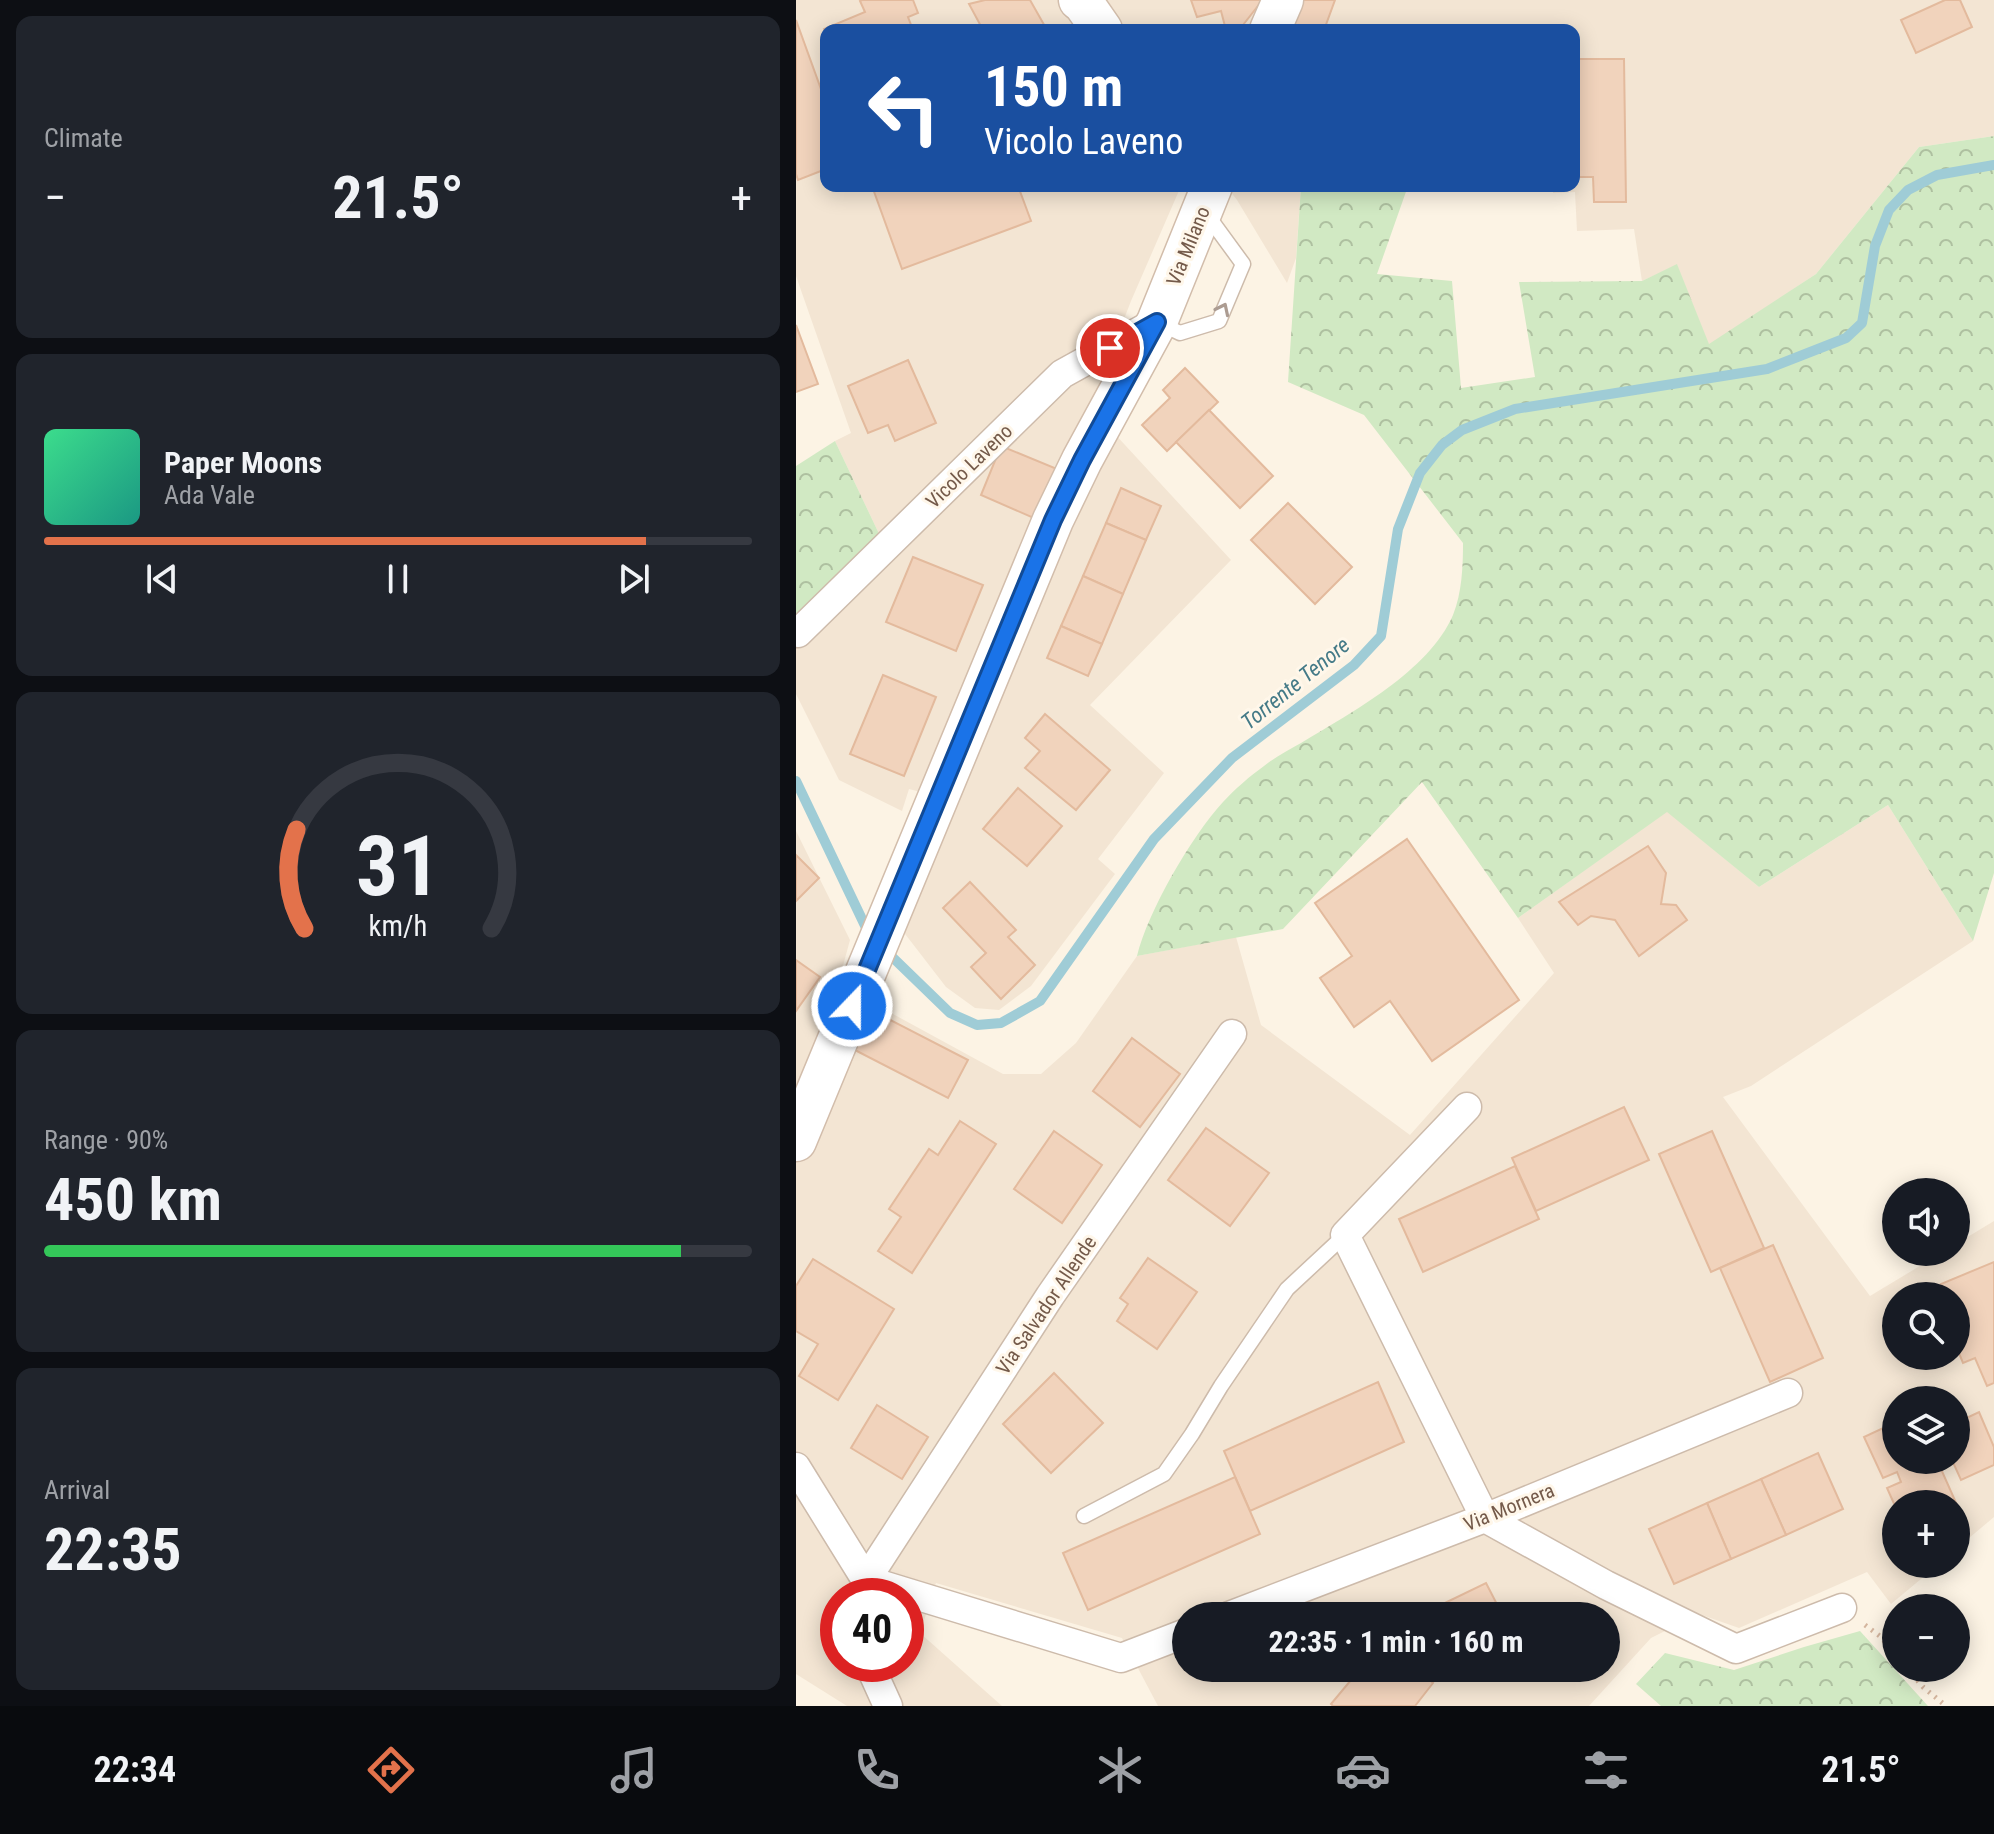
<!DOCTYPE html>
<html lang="en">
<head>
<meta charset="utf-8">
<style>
	:root { --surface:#171b24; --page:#20242c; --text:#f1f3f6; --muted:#9ea1a6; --line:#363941; --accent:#e3724b }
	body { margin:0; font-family:"Roboto Condensed",sans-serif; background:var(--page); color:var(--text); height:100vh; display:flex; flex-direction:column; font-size:30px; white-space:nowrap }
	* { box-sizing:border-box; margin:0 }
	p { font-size:26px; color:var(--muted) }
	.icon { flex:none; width:44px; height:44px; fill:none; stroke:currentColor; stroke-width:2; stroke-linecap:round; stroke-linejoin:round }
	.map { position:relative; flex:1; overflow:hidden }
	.panel { display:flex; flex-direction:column; gap:16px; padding:16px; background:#0d0f14; width:796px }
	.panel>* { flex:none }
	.hud { position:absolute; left:24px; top:24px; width:760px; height:168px; border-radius:16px; box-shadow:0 4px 20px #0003; background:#1a4fa0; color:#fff; overflow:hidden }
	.buttons { position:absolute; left:1086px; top:1178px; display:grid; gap:16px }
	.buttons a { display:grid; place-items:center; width:88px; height:88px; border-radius:50%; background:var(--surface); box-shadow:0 4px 20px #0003; font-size:40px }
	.speed { position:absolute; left:24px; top:1578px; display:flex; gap:16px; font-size:40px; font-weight:700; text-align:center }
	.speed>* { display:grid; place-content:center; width:104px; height:104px; border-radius:50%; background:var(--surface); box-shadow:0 4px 20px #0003; line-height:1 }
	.speed .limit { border:12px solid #d22; background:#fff; color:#111 }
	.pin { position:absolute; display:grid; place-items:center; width:68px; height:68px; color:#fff; margin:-34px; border:4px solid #fff; border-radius:50%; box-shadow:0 2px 8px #0007 }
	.me { position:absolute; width:88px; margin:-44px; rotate:22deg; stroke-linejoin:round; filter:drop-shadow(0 0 6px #0008) }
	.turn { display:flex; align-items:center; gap:28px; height:168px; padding:0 32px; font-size:36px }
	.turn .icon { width:104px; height:104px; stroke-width:2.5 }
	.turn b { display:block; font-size:56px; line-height:68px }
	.big { font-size:60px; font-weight:700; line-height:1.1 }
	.panel .card { flex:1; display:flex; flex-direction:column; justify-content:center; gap:12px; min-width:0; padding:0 28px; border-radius:16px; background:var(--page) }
	.panel .dial { align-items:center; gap:0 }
	.dial svg { height:208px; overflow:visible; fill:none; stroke:var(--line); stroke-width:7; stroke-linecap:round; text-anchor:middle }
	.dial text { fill:var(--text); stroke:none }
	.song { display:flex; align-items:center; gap:24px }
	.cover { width:96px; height:96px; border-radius:12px; background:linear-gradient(135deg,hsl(150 70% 55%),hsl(170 70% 35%)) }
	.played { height:8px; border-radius:4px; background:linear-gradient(90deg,var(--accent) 85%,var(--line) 85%) }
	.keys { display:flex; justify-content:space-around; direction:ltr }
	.heat { display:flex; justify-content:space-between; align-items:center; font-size:44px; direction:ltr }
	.charge { height:12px; border-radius:6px; background:linear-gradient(90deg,#34c759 90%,var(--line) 0) }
	.trip { position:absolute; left:376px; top:1602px; width:448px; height:80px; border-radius:40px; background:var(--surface); box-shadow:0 4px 20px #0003; font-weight:700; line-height:80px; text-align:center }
	.tab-bar { display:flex; height:128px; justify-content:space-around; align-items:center; background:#090b0e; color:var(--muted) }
	.tab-bar .icon { width:56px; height:56px }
	.tab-bar .selected { color:var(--accent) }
	.tab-bar b { font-size:36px; color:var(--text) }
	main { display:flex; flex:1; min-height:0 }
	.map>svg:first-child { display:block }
</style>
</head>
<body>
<main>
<section class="panel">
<div class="card"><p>Climate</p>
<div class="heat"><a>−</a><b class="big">21.5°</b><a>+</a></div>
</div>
<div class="card">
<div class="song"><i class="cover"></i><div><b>Paper Moons</b><p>Ada Vale</p></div></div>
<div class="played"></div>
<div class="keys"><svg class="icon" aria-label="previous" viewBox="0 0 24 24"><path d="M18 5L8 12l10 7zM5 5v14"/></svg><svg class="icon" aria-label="pause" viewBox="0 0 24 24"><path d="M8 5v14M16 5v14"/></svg><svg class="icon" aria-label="next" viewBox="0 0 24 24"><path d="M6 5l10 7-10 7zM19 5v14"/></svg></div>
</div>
<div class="card dial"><svg viewBox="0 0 100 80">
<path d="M14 69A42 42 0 1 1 86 69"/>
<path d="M14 69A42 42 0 0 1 11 31" stroke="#e3724b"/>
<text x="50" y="56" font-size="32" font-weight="700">31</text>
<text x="50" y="72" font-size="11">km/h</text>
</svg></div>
<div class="card"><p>Range · 90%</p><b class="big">450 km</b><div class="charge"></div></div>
<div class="card"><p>Arrival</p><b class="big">22:35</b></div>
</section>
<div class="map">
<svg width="1198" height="1706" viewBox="0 0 1198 1706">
	<defs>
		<pattern id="forest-crowns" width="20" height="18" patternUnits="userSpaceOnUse" patternTransform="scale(2)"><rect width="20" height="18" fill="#d1e9c3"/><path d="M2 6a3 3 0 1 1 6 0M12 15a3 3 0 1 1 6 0" fill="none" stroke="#aec0a0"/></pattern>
	</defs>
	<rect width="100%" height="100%" fill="#fcf3e4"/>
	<g fill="#f3e5d3" fill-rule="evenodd">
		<path d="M0,0h1198v136l-75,11 -103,127 -107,71 -32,-80 -35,16 -8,-52 -57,2 -2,-39 -22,1v-7h21v-156h-748v156h355l-50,115 -41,106 141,153 -141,145 74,68 -66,86 17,15 -84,112 -32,24 -24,-2 -29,-21 -44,-57 57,-128 -50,-13 -7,22 -63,-31 -43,-86v-73l86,-81 -47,-99 16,-8 -55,-157z"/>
		<path d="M430,186h75l-5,72 -9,25 -50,-83z"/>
		<path d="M1092,805l85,136 -222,145 -28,11 147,199 73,-44h13v-8l38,-23v296l-38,32v-45h-60v60h43l-48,40 -24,-32 -128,56 -40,-14 -48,24 -62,68h-431l-36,-68 -186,-55 -16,50 82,73h-155l-51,-32v-843l54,109 -12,44 165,90h38l35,-31 61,-87 99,-19 25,88 149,110 144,-162 -36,-55 149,-107 92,76zM1100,1296h60v60h-60zM1100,1400h60v60h-60zM42,1596h68v68h-68zM390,1616h420v52h-420z"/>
	</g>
	<g fill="url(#forest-crowns)">
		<path d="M1198,136v737l-21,68 -85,-136 -129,82 -92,-75 -149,106 -96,-136 -139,147 -146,27c11,-45 54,-119 86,-154 12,-13 27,-26 41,-36 11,-9 25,-16 37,-23 50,-30 128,-72 152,-128 9,-22 10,-49 10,-72l-99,-128 -76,-33 13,-196h107l-31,88 75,7 9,107 74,-11 -16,-95 123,-1 35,-17 32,80 107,-70 103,-127z"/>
		<path d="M39,441l47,99 -86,81v-155z"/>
		<path d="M1064,1631l68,75h-267l-25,-22 29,-31 69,17 70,-23z"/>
	</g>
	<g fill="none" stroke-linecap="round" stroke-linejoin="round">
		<g stroke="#9fccd6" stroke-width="10">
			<path d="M0,781l73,153"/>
			<path d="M90,951l64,62 27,12 24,-2 39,-22 114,-162 78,-81 122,-93 27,-29 17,-107 22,-56 22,-28 20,-15 53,-21 252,-40 79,-31 16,-15 13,-77 14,-36 19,-20 29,-15 57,-10"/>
		</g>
	</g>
	<g fill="#f1d3bc" stroke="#e3ba9d" stroke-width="2">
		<path d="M66,0h51l5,13 -10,4 5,13h-87v5l-2,-6 41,-17 -5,-11z"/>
		<path d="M189,0h45l17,30h-64l-14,-26z"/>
		<path d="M395,0h70v2l-22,28h-13l-5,-19 -24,6z"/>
		<path d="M502,0h37l-11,30h-38z"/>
		<path d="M1149,0h15l12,27 -56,26 -15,-33z"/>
		<path d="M0,20l30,83v66l-28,11 -2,-6z"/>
		<path d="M778,59h50l2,143h-32l-1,-25h-19z"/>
		<path d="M76,186h146l13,35 -129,48z"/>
		<path d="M0,325l22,59 -22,8z"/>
		<path d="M112,360l28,63 -41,18 -7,-16 -20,8 -20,-47z"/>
		<path d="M389,368l33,34 -51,49 -25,-26 28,-27 -7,-8z"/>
		<path d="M413,410l64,66 -33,32 -64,-66z"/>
		<path d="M205,446l56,23 -21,50 -55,-24z"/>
		<path d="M325,488l40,18 -15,34 -40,-17z"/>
		<path d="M492,503l64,64 -37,37 -64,-64z"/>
		<path d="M310,523l40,17 -23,54 -40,-18z"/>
		<path d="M117,557l70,28 -27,66 -70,-29z"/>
		<path d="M287,576l40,18 -21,50 -41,-18z"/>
		<path d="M265,626l41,18 -14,32 -41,-18z"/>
		<path d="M87,675l53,22 -32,79 -54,-22z"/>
		<path d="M249,714l65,56 -34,40 -51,-42 15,-17 -15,-13z"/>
		<path d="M222,788l44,38 -35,40 -44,-37z"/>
		<path d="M611,839l112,161 -87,61 -42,-60 -36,26 -34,-49 32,-22 -37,-53z"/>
		<path d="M852,846l18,27 -5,31 15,1 11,15 -48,36 -24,-36 -24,-4 -13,9 -19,-23z"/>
		<path d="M0,855l23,23 -23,23z"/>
		<path d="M174,882l46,48 -8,7 27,28 -34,34 -30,-32 15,-14 -43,-45z"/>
		<path d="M0,960l24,17 -24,34z"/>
		<path d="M73,1009l99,51 -20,38 -99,-51z"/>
		<path d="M336,1038l48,36 -40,53 -47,-36z"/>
		<path d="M828,1107l25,53 -113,51 -24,-53z"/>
		<path d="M164,1121l36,23 -84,129 -34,-22 23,-34 -12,-8 40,-60 9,6z"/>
		<path d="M410,1128l63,45 -39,53 -62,-46z"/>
		<path d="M258,1131l48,34 -40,58 -48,-34z"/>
		<path d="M916,1131l52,117 -53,24 -52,-118z"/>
		<path d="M719,1166l24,53 -116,53 -24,-53z"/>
		<path d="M977,1245l50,113 -53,24 -50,-114z"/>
		<path d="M352,1258l49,34 -40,57 -40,-28 11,-17 -8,-6z"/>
		<path d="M17,1259l81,50 -56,91 -39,-24 19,-32 -22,-13v-45z"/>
		<path d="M1198,1262v121l-7,3 -12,-28 -12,5 -7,-17v-50h-10l-5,-12z"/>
		<path d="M258,1373l49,50 -52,50 -48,-49z"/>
		<path d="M582,1382l26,60 -154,69 -26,-60z"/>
		<path d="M81,1405l51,32 -26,42 -51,-31z"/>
		<path d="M1183,1412l15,35v18l-33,15 -9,-20 -8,4 -2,-4h14v-37z"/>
		<path d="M1100,1422v38h41l20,45 -61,-1v4l-9,-20 14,-6 -4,-10 -14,6 -19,-41z"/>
		<path d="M1022,1453l25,56 -57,26 -25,-56z"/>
		<path d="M439,1477l25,57 -172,76 -25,-57z"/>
		<path d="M965,1479l25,56 -55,24 -24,-56z"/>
		<path d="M911,1503l24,56 -57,25 -25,-55z"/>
		<path d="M690,1583l17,33h-85z"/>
		<path d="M565,1668h54l18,15 -18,23h-82l-2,-2z"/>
		<path d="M640,1668h23l-18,9z"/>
	</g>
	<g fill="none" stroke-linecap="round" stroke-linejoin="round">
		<g stroke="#cdbbab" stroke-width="17">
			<g id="lane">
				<path d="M365,324l19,9 39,-12 24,-57 -38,-52"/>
				<path d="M288,1516l80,-42 28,-40 29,-48 66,-97 58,-54"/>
			</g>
		</g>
		<g stroke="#cdbbab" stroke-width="31">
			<g id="street">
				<path d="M2,633l264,-259 94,-52"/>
				<path d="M671,1107l-122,128 140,283 121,67 130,64 106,-41"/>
				<path d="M0,1467l70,113"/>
				<path d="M70,1580l255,78 65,-25"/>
				<path d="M67,1596l3,-16 184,-284 182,-262"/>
				<path d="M433,1616l256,-98 303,-125"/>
				<path d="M73,1664l19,42"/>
			</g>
		</g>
		<g stroke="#d2bdab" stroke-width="43">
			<g id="secondary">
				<path d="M283,0l5,4 18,26"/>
				<path d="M474,30l13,-30"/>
				<path d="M0,1141l257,-621 29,-60 75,-138 55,-136"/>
			</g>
		</g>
		<g stroke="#d5b69f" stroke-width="5" stroke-dasharray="2 6" stroke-linecap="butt">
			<path d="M1069,1625l16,12 15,18"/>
			<path d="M1111,1668l16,19 23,19"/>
		</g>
		<use href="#lane" stroke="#fff" stroke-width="14"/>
		<use href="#street" stroke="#fff" stroke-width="28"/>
		<use href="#secondary" stroke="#fff" stroke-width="40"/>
	</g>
	<defs><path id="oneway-chevron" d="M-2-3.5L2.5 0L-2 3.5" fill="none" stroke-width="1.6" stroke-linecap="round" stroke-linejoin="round" transform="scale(2)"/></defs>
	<use stroke="#ac9c92" href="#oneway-chevron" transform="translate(427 309) rotate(-64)"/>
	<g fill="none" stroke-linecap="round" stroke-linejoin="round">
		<g stroke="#114b97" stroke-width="20">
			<path id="route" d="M56,1006l201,-486 29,-60 75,-138 -47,26"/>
		</g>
		<use href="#route" stroke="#1a73e8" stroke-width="14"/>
	</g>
	<g text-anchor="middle" stroke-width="6" stroke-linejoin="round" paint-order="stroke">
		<g font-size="20" fill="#745a4a" stroke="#fff7ea">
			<text transform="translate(392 246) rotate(-68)" y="7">Via Milano</text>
			<text transform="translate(173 466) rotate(-44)" y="7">Vicolo Laveno</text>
			<text transform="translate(250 1305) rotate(-56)" y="7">Via Salvador Allende</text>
			<text transform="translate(713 1507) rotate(-22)" y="7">Via Mornera</text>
		</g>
		<g font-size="22" font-style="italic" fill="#447a87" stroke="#fff7ea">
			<text transform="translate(499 683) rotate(-39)" y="8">Torrente Tenore</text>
		</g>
	</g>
</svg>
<div class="buttons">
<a><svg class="icon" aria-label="sound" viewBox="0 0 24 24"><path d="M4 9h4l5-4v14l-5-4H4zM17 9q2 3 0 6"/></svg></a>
<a><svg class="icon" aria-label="search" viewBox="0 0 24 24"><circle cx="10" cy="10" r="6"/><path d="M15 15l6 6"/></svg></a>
<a><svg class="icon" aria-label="layers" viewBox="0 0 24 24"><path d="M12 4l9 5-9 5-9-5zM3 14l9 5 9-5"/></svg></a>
<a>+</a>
<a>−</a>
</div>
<div class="speed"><div class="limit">40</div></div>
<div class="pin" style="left:314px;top:348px;background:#d93025"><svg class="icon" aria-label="arrive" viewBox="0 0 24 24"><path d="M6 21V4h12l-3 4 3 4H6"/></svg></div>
<svg class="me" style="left:56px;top:1006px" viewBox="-20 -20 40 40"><circle r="17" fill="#1a73e8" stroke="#fff" stroke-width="3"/><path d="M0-11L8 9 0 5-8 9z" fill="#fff"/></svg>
<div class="trip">22:35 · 1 min · 160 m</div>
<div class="hud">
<div class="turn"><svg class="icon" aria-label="left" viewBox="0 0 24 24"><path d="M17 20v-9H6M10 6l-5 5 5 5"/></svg><div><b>150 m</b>Vicolo Laveno</div></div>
</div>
</div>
</main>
<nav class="tab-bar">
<b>22:34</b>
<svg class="icon selected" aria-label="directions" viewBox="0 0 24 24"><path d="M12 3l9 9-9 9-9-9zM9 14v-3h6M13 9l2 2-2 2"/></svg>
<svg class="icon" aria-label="music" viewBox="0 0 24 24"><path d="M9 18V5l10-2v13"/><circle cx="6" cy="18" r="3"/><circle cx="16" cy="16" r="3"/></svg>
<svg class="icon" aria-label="phone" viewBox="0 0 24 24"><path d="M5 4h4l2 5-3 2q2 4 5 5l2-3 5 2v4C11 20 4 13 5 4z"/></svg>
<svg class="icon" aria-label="climate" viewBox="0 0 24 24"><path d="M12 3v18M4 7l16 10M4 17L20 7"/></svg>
<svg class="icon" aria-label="car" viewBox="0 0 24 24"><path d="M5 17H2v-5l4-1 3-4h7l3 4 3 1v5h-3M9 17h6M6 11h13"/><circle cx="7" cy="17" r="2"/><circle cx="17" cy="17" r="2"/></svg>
<svg class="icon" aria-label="filters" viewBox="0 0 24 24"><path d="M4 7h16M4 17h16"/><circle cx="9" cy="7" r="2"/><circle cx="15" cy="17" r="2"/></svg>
<b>21.5°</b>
</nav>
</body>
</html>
